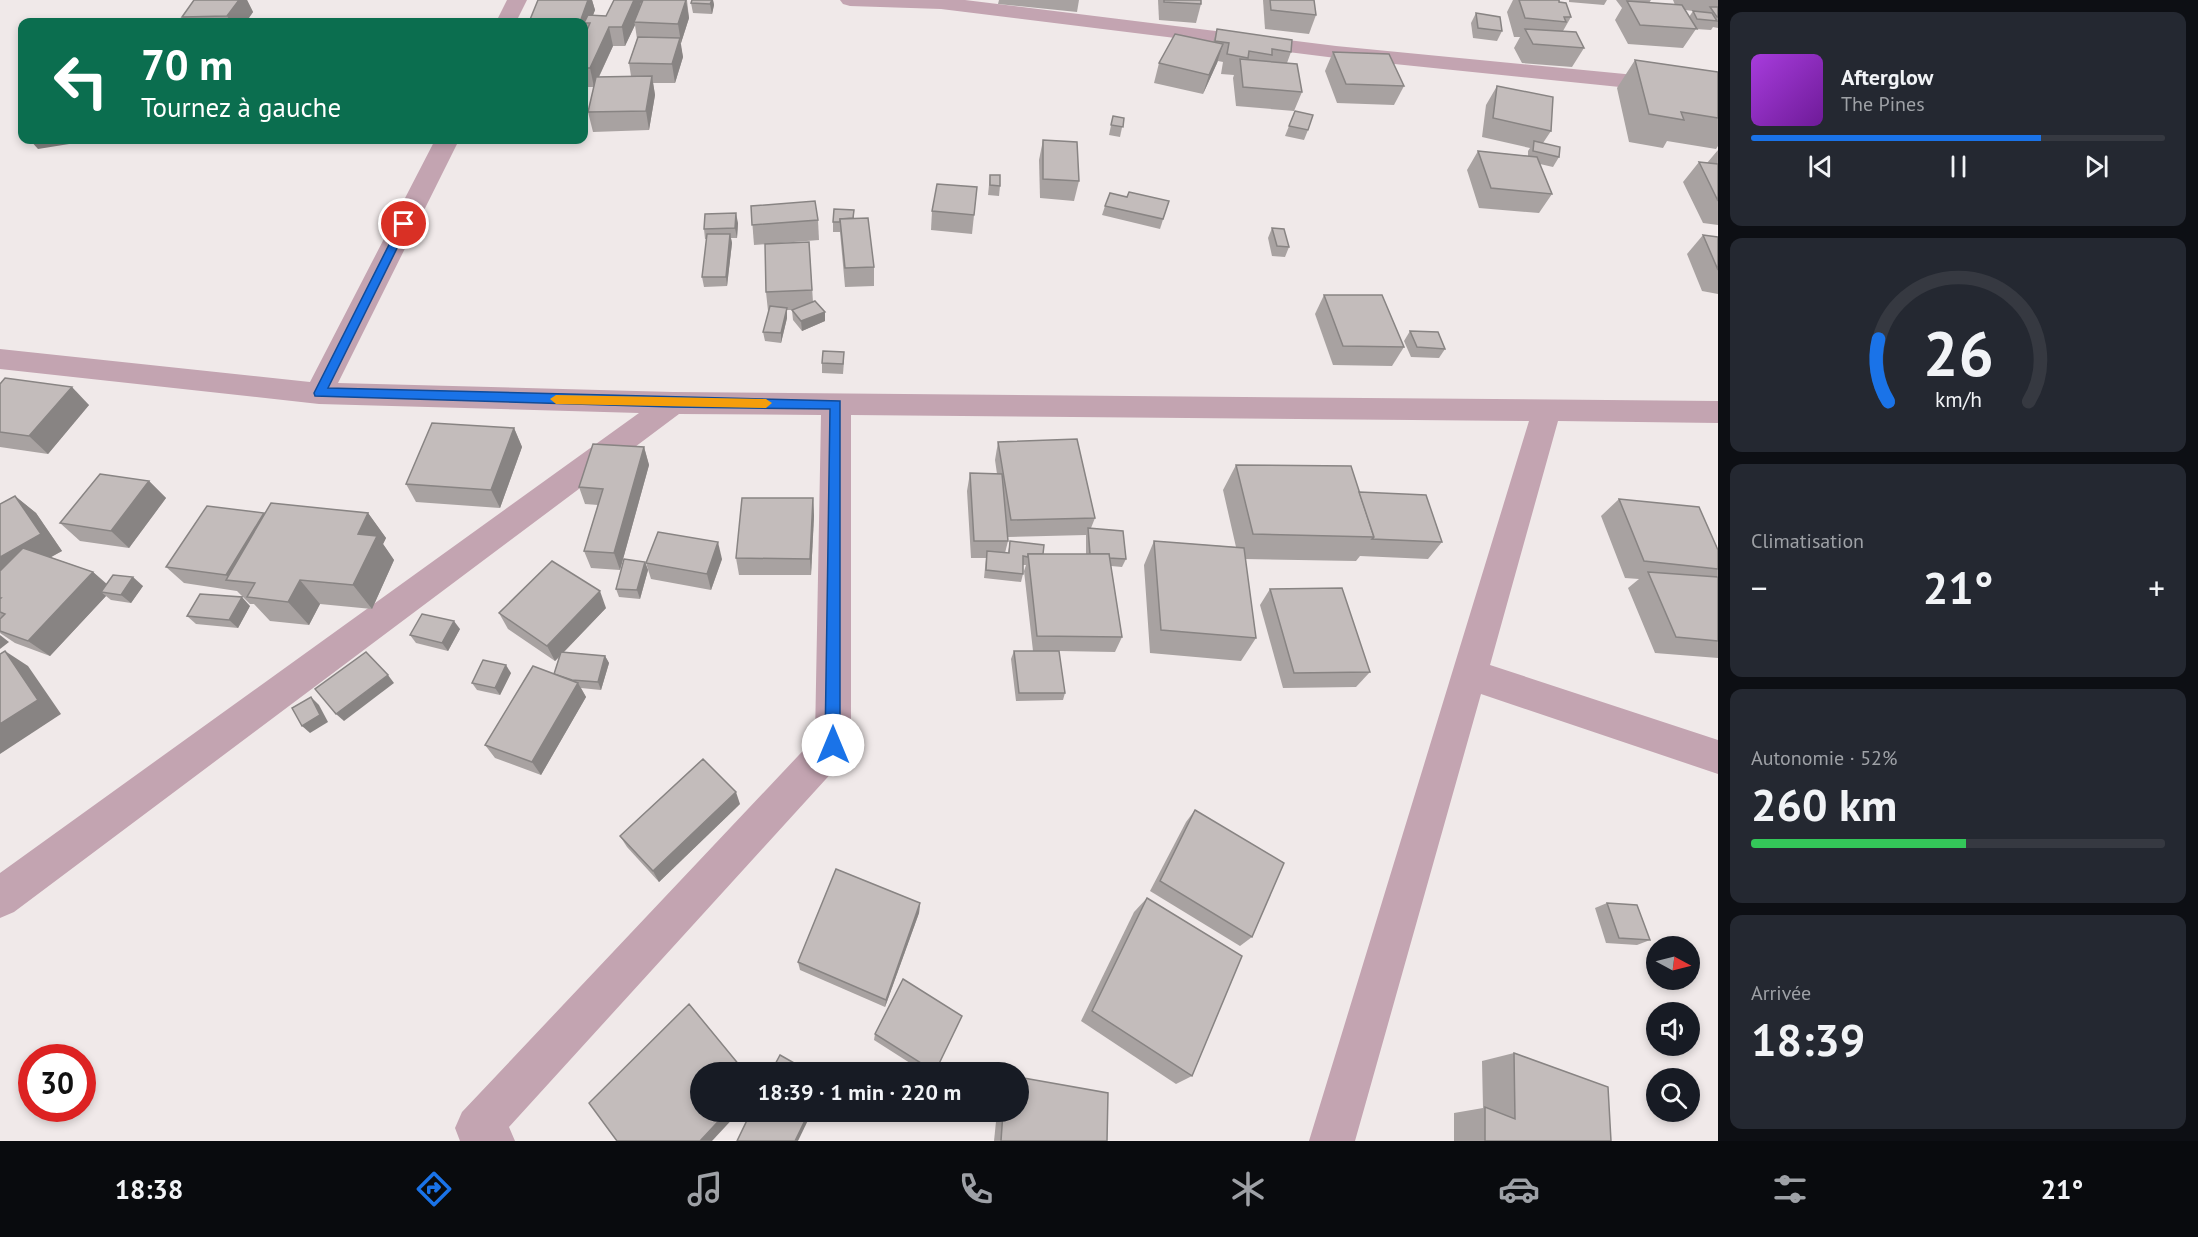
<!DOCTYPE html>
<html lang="fr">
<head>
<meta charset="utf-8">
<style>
	:root { --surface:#171b24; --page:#242831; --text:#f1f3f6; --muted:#9ea1a6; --line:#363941; --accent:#1a73e8 }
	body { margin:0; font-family:"PT Sans",sans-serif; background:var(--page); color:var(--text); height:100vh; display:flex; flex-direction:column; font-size:22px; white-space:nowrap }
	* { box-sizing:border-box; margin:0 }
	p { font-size:20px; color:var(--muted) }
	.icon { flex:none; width:33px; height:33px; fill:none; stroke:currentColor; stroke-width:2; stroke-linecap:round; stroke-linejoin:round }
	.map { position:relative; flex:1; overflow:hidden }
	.panel { display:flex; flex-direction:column; gap:12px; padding:12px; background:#0d0f14; width:480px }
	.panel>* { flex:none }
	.banner { position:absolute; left:18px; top:18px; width:570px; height:126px; border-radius:12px; box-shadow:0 3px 9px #0003; background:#0b6e4f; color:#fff; overflow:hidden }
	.needle { width:39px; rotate:97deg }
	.buttons { position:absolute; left:1646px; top:936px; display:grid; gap:12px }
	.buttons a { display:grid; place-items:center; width:54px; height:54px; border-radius:50%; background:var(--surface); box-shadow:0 3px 9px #0003; font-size:30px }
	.speed { position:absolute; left:18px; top:1044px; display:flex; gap:12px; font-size:30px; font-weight:700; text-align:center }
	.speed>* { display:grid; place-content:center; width:78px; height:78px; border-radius:50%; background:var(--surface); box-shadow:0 3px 9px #0003; line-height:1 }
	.speed .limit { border:9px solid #d22; background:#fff; color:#111 }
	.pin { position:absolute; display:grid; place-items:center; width:51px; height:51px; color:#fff; margin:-26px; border:3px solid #fff; border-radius:50%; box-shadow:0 2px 6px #0007 }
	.me { position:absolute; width:66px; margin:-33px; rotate:0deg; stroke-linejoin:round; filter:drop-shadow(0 0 4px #0008) }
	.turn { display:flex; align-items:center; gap:21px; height:126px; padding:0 24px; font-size:27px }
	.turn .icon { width:78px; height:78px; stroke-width:2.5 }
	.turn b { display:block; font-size:42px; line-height:51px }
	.big { font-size:45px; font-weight:700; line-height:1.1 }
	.panel .card { flex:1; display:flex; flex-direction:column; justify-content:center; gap:9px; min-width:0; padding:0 21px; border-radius:12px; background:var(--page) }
	.panel .dial { align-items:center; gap:0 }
	.dial svg { height:156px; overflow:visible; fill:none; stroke:var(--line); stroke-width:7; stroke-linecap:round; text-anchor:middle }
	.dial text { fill:var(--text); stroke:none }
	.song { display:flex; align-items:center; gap:18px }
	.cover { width:72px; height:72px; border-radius:9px; background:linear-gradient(135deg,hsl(280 70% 55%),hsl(280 70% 35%)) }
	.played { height:6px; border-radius:3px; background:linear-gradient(90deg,var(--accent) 70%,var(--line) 70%) }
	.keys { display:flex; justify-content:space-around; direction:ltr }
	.heat { display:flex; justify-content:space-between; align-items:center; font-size:33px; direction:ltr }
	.charge { height:9px; border-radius:4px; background:linear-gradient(90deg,#34c759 52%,var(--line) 0) }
	.trip { position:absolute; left:690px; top:1062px; width:339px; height:60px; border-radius:30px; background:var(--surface); box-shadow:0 3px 9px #0003; font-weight:700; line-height:60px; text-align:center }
	.menu { display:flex; height:96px; justify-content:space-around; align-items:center; background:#090b0e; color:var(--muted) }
	.menu .icon { width:42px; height:42px }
	.menu .selected { color:var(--accent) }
	.menu b { font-size:27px; color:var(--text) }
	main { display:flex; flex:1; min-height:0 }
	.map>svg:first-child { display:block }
</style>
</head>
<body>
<main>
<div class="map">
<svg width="1718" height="1141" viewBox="0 0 1718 1141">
	<rect width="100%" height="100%" fill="#f0e9e9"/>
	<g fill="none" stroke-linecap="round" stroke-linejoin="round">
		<g fill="#c3a4b1" fill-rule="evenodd">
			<path d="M507,0h20l-11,22h-20z"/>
			<path d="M840,0h125l371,46 382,37v14l-382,-39 -395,-49 -91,-3 -7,-2z"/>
			<path d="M435,140h24l-121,243 335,9 1045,9v22l-160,-2 -68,244 228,75v34l-237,-80 -126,447h-46l220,-720 -678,-6v330l-5,12 -337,370 6,14h-55l-5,-13 7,-16 353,-374 6,-323 -142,-1 -665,498 -14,6v-45l639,-460 -320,-9 -319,-35v-20l310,33z"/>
		</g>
	</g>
	<g fill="#a8a2a1" fill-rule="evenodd">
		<path d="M194,0h53l6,12 -7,10h-61l-3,-5z"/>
		<path d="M538,0h54l3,10 -2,5 13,1 8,-16h73l2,18 -8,25h-1l3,14 -8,26h-22l2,12 -6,35 -56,2 -5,-20 6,-25h-10v-65h-54zM635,25l2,14 -8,24 2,13 -32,1 14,-31h12z"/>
		<path d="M692,0h21l1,5 -2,9 -19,-1 -2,-10z"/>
		<path d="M999,0h80l-2,12 -79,-8z"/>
		<path d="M1158,0h43v4l-5,19 -37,-3z"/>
		<path d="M1263,0h51l2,15 -7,19 -44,-5z"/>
		<path d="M1513,0h46l12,17 -8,14 21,17 -12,19 -50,-4 -8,-15 6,-11h-6l-7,-25z"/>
		<path d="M1569,0h38l-3,5 -35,-3z"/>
		<path d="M1616,0h35l-2,3 26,2 -2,-5h45v28l-5,-1 -2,3 -15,-1 -13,19 -55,-4 -13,-24 7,-12zM1685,10l8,1 -4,6z"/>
		<path d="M1476,13l26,18 -5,10 -24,-3 -2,-15z"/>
		<path d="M1217,29l74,23 -4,11 15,29 -8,19 -58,-5 -3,-28 1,-3 -13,-1 2,-12 -5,-1 -15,33 -49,-11 5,-20 54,-21z"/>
		<path d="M1333,52l71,34 -10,19 -57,-2 -12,-32z"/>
		<path d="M1635,60l83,12v74l-2,3 -49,-8 -4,7 -34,-6 -12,-54z"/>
		<path d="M1497,86l54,45 -8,12 16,14 -6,10 -13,-3 12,30 -13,19 -60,-5 -12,-38 11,-19 50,5v-5l2,-3 -48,-11 4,-32z"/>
		<path d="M1295,111l13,19 -4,10 -19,-4z"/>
		<path d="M1113,116l11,2 -4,19 -11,-2z"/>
		<path d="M1043,140l36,41 -5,20 -34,-3 -1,-38z"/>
		<path d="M1718,150v75l-15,-2 -20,-41 16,-20 8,1z"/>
		<path d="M990,175l10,11 -1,10 -11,-1z"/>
		<path d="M977,187l-5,47 -41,-4 1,-19z"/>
		<path d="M1127,197l42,4 -9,28 -58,-14 3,-9z"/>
		<path d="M751,206l67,14 1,20 -65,5z"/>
		<path d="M854,210v8l20,49v19l-29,1 -5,-55h-7v-10z"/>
		<path d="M738,223l-1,15h-6l1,5 -5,43 -23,1 -2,-10 5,-38h-2l-1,-10z"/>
		<path d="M1272,228l17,19 -4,10 -13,-1 -4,-18z"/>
		<path d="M1703,235l15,2v57l-16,-3 -15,-37z"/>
		<path d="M809,242l4,60 12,10v9l-23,10 -9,-11 -1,-10h2h-7v8l-6,25 -16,-2 -2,-9 6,-21h-1l-2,-19z"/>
		<path d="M1324,295l80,52 -12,19 -59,-1 -18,-51z"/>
		<path d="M1410,331l35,18 -6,9 -28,-1 -7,-16z"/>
		<path d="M844,361l-1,13 -21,-1v-10z"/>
		<path d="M0,384l89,21 -41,49 -48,-7z"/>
		<path d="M514,428l8,19 -22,61 -84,-6 -10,-18z"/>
		<path d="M998,442l97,76 -4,10 35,31 -4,8 -11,-1 11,71 -7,15 -56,-1 6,42 -2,7 -47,1 -5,-42 3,-8h19l-9,-80 2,-6h-3v9l-2,8 -37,-4 2,-20h-15l-4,-67 3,-18 27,1 -2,-14zM1086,535v19h-43l-33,-13 -2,12h-3l3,-12v-4z"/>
		<path d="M644,447l5,18 -29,105 -29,-2 -7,-17 14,-46 -13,-1 -6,-17z"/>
		<path d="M1236,465l123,27 83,50 -14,17 -68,-3 -4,5 -111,-2 11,79 -15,23 -91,-8 -6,-88 10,-24 82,6 -13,-57z"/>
		<path d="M149,481l17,17 -37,50 -49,-7 -20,-18z"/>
		<path d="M15,496l21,17 26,38 -12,6 43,15 14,12 36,2 -12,17 -20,-3 -5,-4 -56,60 -35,-13 -15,-10v-129z"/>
		<path d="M813,498l1,18 -3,59h-72l-3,-17z"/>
		<path d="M1619,499l99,51v26l-1,1h1v81l-63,-5 -27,-65 11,-9 -14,-1 -24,-62z"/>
		<path d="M368,513l18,25 -3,6 11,16 -22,49 -52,-5 -11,21 -39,-4 -16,-17h-4l-13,-13 -53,-8 -18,-16 99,-53z"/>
		<path d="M722,559l-11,31 -60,-11 -5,-16z"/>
		<path d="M645,562l3,8 -8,29 -21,-2 -3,-8z"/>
		<path d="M1270,589l100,83 -14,15 -73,1 -23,-83z"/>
		<path d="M250,606l-12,22 -42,-4 -9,-8z"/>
		<path d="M606,608l-42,44 41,4 4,7 -8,27 -20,-2 5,9 -45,78 -46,-17 -10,-13 69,-71 5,-17 -4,4 -47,-32 -9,-16z"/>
		<path d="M460,629l-12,22 -32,-8 -6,-8z"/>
		<path d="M511,673l-11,22 -23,-5 -5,-7z"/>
		<path d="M740,804l-81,78 -32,-35 -7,-11z"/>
		<path d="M1195,810l57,127 -12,9 -90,-55 36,-69z"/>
		<path d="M1147,898l45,178 -16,8 -95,-63 53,-109z"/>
		<path d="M920,903l-1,10 -34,94 -85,-37 -2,-8z"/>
		<path d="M1607,903l43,37 -13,5 -31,-2 -11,-35z"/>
		<path d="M875,1034l60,38h-11l-50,-32z"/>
		<path d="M1514,1053l97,88h-157v-28l29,-5 -1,-47z"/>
		<path d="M997,1112h21l89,29h-113z"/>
	</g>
	<g fill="#888483">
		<path d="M239,0h8l6,12 -7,10h-15l-4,-6z"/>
		<path d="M588,0h4l3,10 -5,13h-6l3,11 -2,7 -1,-6v-13h-4z"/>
		<path d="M634,0h9l-3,4 1,7 -7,11 1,3 -10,21 -3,-19z"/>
		<path d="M686,0l3,18 -8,25 -3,-19z"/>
		<path d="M712,0h1l1,5 -2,9 -2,-10z"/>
		<path d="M609,27l4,19 -19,41 -4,-19z"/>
		<path d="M680,38l3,19 -8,26 -3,-19z"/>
		<path d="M1223,44l-6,19 -14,31 6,-19z"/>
		<path d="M652,76l3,19 -6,35 -3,-19z"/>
		<path d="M30,140h64l-56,9z"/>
		<path d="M736,213l2,10 -1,15 -2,-10z"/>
		<path d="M730,234l2,9 -5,43 -1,-9z"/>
		<path d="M787,308v10l-6,25v-10z"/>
		<path d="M825,312v9l-23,10 -1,-10z"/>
		<path d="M72,387l17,18 -41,49 -19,-18z"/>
		<path d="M514,428l8,19 -22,61 -9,-18z"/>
		<path d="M644,447l5,18 -29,105 -6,-17z"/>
		<path d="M149,481l17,17 -37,50 -18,-17z"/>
		<path d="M15,496l21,17 26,38 -62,35v-29z"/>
		<path d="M813,498l1,18 -3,59 -1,-16z"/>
		<path d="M264,513l14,17 -46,51 -6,-6z"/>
		<path d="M368,513l18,25 -3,6 11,16 -22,49 -19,-24 5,-51z"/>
		<path d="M718,542l4,17 -11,31 -4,-16z"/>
		<path d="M645,562l3,8 -8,29 -3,-9z"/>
		<path d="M93,572l19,17 -11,3 5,4 -56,60 -22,-15z"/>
		<path d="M133,577l10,9 -12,17 -10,-8z"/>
		<path d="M300,580l20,24 -11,21 -21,-23z"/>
		<path d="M600,591l6,17 -51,53 -8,-15z"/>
		<path d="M242,597l8,9 -12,22 -9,-8z"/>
		<path d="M454,621l6,8 -12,22 -6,-8z"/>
		<path d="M0,635l9,7 -9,7z"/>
		<path d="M5,651l23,15 33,48 -61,40v-30z"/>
		<path d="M605,656l4,7 -8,27 -3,-8z"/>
		<path d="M506,665l5,8 -11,22 -5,-7z"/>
		<path d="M388,675l6,8 -50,38 -8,-7z"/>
		<path d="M578,683l8,14 -45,78 -9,-13z"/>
		<path d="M311,697l8,8 9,17 -18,11 -8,-7z"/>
		<path d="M736,792l4,12 -81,78 -6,-11z"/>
		<path d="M920,903l-1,10 -34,94 1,-7z"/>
		<path d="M727,1112h12l-27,29h-12z"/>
		<path d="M809,1112h3l-14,29h-3z"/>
	</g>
	<g fill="#c3bcbb" stroke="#888483" stroke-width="1.5">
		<path d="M194,0h45l-12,16 -45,1z"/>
		<path d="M538,0h50l-8,22h-51z"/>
		<path d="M614,0h20l-12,27h-13l-19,41h-6v-31l6,-14h-6l4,-8 18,1z"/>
		<path d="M643,0h43l-8,24 -44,-2z"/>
		<path d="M692,0h20l-2,4 -19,-1z"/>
		<path d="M1164,0h37v4l-37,-2z"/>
		<path d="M1270,0h44l2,15 -45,-5z"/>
		<path d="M1519,0h40v2l7,1 5,14h-7l2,5 -41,-4z"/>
		<path d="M1627,1l55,4 15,24 -57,-4z"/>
		<path d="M1710,7h8v10h-1z"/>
		<path d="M1693,11l19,2 5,8 -20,-2z"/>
		<path d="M1476,13l24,4 2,14 -24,-3z"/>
		<path d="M200,21l20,1h-21z"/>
		<path d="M1217,29l75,11 -1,12 -19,-3v6l-23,-4 -1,7 -21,-4 2,-11 -14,-2z"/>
		<path d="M1525,29l51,3 8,16 -51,-4z"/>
		<path d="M1175,34l48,10 -14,31 -50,-12z"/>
		<path d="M638,37l42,1 -8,26 -43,-1z"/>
		<path d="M1333,52l56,2 15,32 -58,-2z"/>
		<path d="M1240,59l57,5 5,28 -59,-5z"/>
		<path d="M1635,60l83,12v46l-37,-6 3,8 -35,-6z"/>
		<path d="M652,76l-6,35 -58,1 8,-35z"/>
		<path d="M1497,86l56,11 -2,34 -58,-13z"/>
		<path d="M1295,111l18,4 -5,15 -19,-4z"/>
		<path d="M1113,116l11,2 -1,9 -12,-2z"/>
		<path d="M1043,140l34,2 2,39 -36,-2z"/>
		<path d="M1534,141l26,6 -1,10 -26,-6z"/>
		<path d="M1478,151l59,6 15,37 -61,-6z"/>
		<path d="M1699,162l19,2v37z"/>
		<path d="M990,175h10v11l-10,-1z"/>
		<path d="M937,184l40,3 -3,28 -42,-4z"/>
		<path d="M1129,192l40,9 -6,18 -58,-13 5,-13 17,4z"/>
		<path d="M815,201l3,19 -66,5 -1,-19z"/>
		<path d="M834,209l20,1 -1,8 -13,1v3h-7z"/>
		<path d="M736,213l-1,15 -31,1 1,-15z"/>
		<path d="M868,218l6,49 -29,1 -5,-49z"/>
		<path d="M1272,228l12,1 5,18 -12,-1z"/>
		<path d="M707,234h23l-4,43h-24z"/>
		<path d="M1703,235l15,2v33z"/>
		<path d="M809,242l3,48 -46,2 -1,-48z"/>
		<path d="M1324,295h58l22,52 -61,-1z"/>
		<path d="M815,301l10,11 -24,9 -9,-11z"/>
		<path d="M770,306l17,2 -6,25 -18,-1z"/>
		<path d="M1410,331l28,1 7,17 -28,-2z"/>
		<path d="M823,351l21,1 -1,12 -21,-1z"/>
		<path d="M5,378l67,9 -43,49 -29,-4v-48z"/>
		<path d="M432,423l82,5 -23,62 -85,-6z"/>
		<path d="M1077,439l18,79 -84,2 -13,-78z"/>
		<path d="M593,444l51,3 -30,106 -30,-2 19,-62 -24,-2z"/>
		<path d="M1236,465l115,1 23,71 -121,-3z"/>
		<path d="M970,473l32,1 6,67h-34z"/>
		<path d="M100,474l49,7 -38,50 -51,-8z"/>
		<path d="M1359,492l67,3 16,47 -70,-3 2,-2z"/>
		<path d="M15,496l26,38 -41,23v-53z"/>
		<path d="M742,498h71l-3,61 -74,-1z"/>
		<path d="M1619,499l80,8 19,43v19l-74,-8z"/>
		<path d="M271,503l97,10 -10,21 19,2 -24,49 -53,-5 -12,22 -41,-5 8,-14 -29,-3z"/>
		<path d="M207,506l57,7 -38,62 -60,-8z"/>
		<path d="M1088,528l35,3 3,28 -17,-1v-4h-19z"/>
		<path d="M658,532l60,10 -11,32 -61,-11z"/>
		<path d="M1010,541l34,4 -1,9h-15v3l-5,-1v18l-37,-4 1,-19 22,2z"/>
		<path d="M1154,541l90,7 12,90 -95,-8z"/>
		<path d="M23,548l70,24 -65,69 -28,-10v-12l5,-5 -5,-2v-13l1,-1h-1v-27z"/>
		<path d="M1028,554h81l13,83 -85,-1z"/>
		<path d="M624,559l21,3 -8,28 -21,-1z"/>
		<path d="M552,561l48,30 -53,55 -48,-33z"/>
		<path d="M1648,572l70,5v64l-42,-4z"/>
		<path d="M113,575l20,2 -12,18 -20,-3z"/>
		<path d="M1342,588l28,84 -76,1 -24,-84z"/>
		<path d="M200,594l42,3 -13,23 -42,-4z"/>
		<path d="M422,614l32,7 -12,22 -32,-8z"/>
		<path d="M5,651l33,49 -38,24v-70z"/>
		<path d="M1014,651h45l6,42h-46z"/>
		<path d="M366,652l22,23 -52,39 -21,-25z"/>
		<path d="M561,652l44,4 -7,26 -26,-2 -18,-6z"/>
		<path d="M483,660l23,5 -11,23 -23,-5z"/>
		<path d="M533,666l45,17 -46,79 -47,-17z"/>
		<path d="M311,697l9,18 -18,11 -10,-18z"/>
		<path d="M703,759l33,33 -83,79 -33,-35z"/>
		<path d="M1195,810l89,53 -32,74 -92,-56z"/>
		<path d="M836,869l84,34 -34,97 -88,-38z"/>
		<path d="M1147,898l95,58 -50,120 -100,-65z"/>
		<path d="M1607,903l30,2 13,35 -31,-2z"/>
		<path d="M903,979l59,37 -27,56 -60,-38z"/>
		<path d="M689,1004l56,68h-45v40h27l-27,29h-83l-28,-38z"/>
		<path d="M1514,1053l94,34 3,54h-126v-34l30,12z"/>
		<path d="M780,1055l30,17h-39z"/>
		<path d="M1018,1077l90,16 -1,48h-106l2,-29h15z"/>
		<path d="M751,1112h58l-14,29h-58z"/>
	</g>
	<path fill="#1a73e8" stroke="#114b97" stroke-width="1.5" d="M401,221h7l1,3 -81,164 512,13v344l-2,5 -5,2 -6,-2 -2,-5 5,-336 -157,-2 -358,-11 -1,-3z"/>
	<path fill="#f59e0b" d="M556,395l210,4 6,4 -6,5 -210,-4 -6,-5z"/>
</svg>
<div class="buttons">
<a><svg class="needle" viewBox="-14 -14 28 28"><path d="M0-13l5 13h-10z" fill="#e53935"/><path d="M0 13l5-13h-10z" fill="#9ea1a6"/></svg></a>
<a><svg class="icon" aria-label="sound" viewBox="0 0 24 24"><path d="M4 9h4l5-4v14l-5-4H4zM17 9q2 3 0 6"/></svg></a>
<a><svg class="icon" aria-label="search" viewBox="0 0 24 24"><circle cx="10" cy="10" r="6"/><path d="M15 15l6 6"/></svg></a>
</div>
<div class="speed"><div class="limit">30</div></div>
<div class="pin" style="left:404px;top:224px;background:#d93025"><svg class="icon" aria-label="arrive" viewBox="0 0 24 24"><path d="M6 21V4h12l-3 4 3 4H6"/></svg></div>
<svg class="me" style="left:833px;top:745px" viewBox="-20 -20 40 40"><circle r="19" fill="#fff"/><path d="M0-13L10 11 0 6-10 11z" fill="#1a73e8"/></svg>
<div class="trip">18:39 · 1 min · 220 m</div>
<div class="banner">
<div class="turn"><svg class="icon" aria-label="left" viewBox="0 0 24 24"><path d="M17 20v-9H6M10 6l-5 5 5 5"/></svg><div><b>70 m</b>Tournez à gauche</div></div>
</div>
</div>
<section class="panel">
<div class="card">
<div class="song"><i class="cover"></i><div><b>Afterglow</b><p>The Pines</p></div></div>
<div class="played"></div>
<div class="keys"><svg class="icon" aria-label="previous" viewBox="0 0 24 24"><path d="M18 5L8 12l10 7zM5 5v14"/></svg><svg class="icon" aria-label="pause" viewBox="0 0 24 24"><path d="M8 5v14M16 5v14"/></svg><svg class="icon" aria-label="next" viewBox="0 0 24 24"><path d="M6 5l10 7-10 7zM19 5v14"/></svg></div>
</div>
<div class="card dial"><svg viewBox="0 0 100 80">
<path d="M14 69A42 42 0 1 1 86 69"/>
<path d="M14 69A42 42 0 0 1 9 37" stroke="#1a73e8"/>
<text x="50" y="56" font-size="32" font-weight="700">26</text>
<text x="50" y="72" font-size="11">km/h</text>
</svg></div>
<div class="card"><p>Climatisation</p>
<div class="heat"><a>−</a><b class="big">21°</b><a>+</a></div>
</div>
<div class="card"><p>Autonomie · 52%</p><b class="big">260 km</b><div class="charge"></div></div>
<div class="card"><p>Arrivée</p><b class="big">18:39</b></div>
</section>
</main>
<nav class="menu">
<b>18:38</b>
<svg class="icon selected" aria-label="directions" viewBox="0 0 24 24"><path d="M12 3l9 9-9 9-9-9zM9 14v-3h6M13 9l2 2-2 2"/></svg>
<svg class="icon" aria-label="music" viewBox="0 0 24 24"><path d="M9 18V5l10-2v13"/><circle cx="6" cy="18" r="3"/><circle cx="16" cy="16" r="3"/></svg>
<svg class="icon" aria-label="phone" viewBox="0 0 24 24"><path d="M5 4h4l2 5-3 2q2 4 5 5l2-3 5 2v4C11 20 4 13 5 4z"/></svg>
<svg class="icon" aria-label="climate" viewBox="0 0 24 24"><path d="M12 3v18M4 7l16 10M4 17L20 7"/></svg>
<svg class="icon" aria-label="car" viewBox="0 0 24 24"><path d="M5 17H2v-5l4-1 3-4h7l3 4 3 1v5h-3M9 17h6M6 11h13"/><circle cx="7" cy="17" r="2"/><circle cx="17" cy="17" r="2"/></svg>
<svg class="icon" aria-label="filters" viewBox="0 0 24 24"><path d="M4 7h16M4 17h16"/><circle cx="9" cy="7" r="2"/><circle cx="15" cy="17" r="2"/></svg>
<b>21°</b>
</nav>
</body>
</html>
